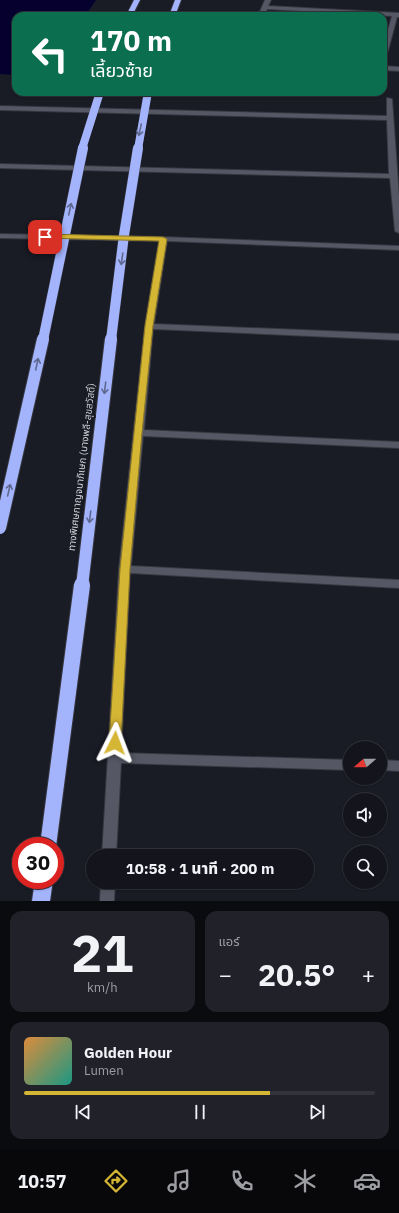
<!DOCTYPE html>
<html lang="th">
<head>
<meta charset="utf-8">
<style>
	:root { --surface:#13141c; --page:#202129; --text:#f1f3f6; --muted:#9d9ea3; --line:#32333b; --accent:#d5b534 }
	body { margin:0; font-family:"IBM Plex Sans","Noto Sans Thai",sans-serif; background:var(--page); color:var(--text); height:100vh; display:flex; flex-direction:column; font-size:15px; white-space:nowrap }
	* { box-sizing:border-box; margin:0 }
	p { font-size:13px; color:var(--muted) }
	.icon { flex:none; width:22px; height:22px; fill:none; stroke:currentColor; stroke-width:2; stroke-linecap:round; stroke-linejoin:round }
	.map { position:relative; height:901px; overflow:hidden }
	.side { display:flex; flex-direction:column; gap:10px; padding:10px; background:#0a0b0f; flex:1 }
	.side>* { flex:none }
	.guide { position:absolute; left:12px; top:12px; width:375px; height:84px; border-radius:12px; box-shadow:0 1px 3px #0004,0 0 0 1px var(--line); background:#0b6e4f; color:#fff; overflow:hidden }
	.needle { width:26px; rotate:250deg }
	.buttons { position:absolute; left:343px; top:741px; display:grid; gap:8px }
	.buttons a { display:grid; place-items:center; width:44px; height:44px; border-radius:50%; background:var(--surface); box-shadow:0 1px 3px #0004,0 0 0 1px var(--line); font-size:20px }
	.speed { position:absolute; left:12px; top:837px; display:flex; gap:8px; font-size:20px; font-weight:700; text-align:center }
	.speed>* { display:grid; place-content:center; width:52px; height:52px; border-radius:50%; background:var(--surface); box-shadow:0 1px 3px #0004,0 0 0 1px var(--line); line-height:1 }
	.speed .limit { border:6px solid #d22; background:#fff; color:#111 }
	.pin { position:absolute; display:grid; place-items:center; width:34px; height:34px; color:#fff; margin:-17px; border-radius:8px; box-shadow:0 2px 6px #0006 }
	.me { position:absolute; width:44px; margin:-22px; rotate:3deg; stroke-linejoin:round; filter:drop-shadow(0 0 3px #0008) }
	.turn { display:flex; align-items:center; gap:14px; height:84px; padding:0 12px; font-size:18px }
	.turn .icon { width:52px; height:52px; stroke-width:2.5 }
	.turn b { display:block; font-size:28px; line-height:34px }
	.big { font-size:30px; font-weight:800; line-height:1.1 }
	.side .widget { flex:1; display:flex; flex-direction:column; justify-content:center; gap:6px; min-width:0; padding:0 14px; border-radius:12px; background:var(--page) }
	.side .dial { align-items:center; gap:0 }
	.dial b { font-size:52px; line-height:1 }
	.song { display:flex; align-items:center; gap:12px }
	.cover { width:48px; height:48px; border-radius:6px; background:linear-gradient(135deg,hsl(30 70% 55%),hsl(170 70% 35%)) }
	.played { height:4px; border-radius:2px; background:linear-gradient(90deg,var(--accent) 70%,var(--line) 70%) }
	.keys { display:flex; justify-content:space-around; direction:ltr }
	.heat { display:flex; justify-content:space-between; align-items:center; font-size:22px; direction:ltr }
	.side .tiles { flex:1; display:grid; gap:10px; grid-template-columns:1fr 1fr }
	.widget:last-child { grid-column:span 2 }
	.trip { position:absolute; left:86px; top:849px; width:228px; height:40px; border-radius:20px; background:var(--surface); box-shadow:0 1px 3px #0004,0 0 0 1px var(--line); font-weight:800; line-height:40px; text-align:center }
	.tabs { display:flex; height:64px; justify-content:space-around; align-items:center; background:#08080b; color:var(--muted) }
	.tabs .icon { width:28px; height:28px }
	.tabs .current { color:var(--accent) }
	.tabs b { font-size:18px; color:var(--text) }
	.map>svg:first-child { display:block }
</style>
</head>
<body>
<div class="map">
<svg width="399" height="901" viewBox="0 0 399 901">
	<rect width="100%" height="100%" fill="#191b25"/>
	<path fill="#05002e" d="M0,0h96l-11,16h-69v59l-16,-1z"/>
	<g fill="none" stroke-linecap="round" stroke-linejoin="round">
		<g stroke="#36373f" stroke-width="2">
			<g id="street">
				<path d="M265,0h6l-3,6 131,7v4h-2l-11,41 -3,2v-12l9,-32 -125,-7 -3,7h-6z"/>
				<path d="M383,66l16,1v4l-16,-1z"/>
				<path d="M387,98l5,1 7,98v36l-4,-2 -5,-53 -390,-10v-4l389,10 -2,-54 -387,-10v-4l387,10z"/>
				<path d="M0,234l163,3 236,9v4l-232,-9 -13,83 245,10v6l-246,-11 -9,101 255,12v6l-256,-12 -12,130 268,14v8l-269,-15 -9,180 229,7v10l-229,-7 -5,93h-14l17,-287 26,-243 14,-85 -159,-3z"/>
				<path d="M380,760l19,1v10l-19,-1z"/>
				<path d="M101,882h14l-1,19h-14z"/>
			</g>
		</g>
		<g stroke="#36373f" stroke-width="2">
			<g id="highway">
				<path d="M134,0h6l-8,16h-6z"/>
				<path d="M175,0h6l-6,16h-6z"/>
				<path d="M35,880h18l-3,21h-18z"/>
			</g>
		</g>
		<use href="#street" fill="#555864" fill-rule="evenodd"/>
		<use href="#highway" fill="#a4b4fc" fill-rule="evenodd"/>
		<g stroke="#36373f" stroke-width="8" stroke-linecap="butt">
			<g id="highway-bridge-far3">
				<path d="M82,149l18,-57"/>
				<path d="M138,149l10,-57"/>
			</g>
		</g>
		<g stroke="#36373f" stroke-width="11" stroke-linecap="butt">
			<g id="highway-bridge-far2">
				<path d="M43,340l40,-192"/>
				<path d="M111,340l13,-105 14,-87"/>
			</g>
		</g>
		<g stroke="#36373f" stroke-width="14" stroke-linecap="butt">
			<g id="highway-bridge-far1">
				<path d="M0,528l43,-189"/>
				<path d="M82,586l29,-247"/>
			</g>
		</g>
		<g stroke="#36373f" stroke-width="18" stroke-linecap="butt">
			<path id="highway-bridge" d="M48,846l34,-261"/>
		</g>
		<use href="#highway-bridge-far3" stroke="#a4b4fc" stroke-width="8"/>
		<use href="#highway-bridge-far2" stroke="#a4b4fc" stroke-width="10"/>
		<use href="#highway-bridge-far1" stroke="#a4b4fc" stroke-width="12"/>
		<use href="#highway-bridge" stroke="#a4b4fc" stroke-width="16"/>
	</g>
	<defs><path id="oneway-shaft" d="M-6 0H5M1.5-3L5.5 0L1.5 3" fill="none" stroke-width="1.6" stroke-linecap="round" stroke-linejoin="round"/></defs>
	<g stroke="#5e6890">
		<use href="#oneway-shaft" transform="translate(140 130) rotate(102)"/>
		<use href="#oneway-shaft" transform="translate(70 209) rotate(-78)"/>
		<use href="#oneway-shaft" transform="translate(122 259) rotate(98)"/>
		<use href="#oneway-shaft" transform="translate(37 364) rotate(-78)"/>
		<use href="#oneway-shaft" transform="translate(105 388) rotate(97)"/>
		<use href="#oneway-shaft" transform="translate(9 490) rotate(-77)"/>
		<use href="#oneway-shaft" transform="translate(90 517) rotate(97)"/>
	</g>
	<path fill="#d5b534" stroke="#8a7622" d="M45,234l118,3 4,2 -14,87 -11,107 -12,136 -9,174 -2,3 -4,1 -4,-1 -2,-3 11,-174 14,-136 11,-107 14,-85 -117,-3 -1,-1z"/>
	<g text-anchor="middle" stroke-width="4" stroke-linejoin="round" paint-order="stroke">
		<g font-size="10" fill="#d1d3da" stroke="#191b25">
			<text transform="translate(81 467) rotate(-83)" y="4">ทางพิเศษกาญจนาภิเษก (บางพลี-สุขสวัสดิ์)</text>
		</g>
	</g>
</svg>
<div class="buttons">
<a><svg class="needle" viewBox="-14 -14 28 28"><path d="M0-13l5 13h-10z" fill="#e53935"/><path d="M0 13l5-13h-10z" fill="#9d9ea3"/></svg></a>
<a><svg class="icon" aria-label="sound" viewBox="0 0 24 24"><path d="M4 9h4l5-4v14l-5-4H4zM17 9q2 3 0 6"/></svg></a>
<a><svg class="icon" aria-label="search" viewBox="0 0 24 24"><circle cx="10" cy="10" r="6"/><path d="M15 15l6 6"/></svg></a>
</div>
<div class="speed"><div class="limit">30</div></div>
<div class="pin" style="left:45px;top:237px;background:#d93025"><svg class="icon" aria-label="arrive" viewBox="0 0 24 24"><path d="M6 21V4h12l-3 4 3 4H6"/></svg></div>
<svg class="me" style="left:115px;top:743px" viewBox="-20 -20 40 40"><path d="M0-17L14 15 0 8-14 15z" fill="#d5b534" stroke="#fff" stroke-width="4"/></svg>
<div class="trip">10:58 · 1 นาที · 200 m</div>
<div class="guide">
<div class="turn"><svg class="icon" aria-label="left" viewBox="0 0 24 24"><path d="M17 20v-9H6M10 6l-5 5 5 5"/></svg><div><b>170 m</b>เลี้ยวซ้าย</div></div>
</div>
</div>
<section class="side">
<div class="tiles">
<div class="widget dial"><b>21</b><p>km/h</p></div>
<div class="widget"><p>แอร์</p>
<div class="heat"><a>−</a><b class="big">20.5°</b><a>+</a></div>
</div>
<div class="widget">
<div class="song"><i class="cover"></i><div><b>Golden Hour</b><p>Lumen</p></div></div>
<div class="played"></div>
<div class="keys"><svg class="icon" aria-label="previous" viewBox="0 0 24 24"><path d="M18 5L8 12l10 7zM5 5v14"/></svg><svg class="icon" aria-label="pause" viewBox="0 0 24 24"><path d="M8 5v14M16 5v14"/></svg><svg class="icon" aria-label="next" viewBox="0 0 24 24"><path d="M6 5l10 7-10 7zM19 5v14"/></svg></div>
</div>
</div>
</section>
<nav class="tabs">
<b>10:57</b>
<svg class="icon current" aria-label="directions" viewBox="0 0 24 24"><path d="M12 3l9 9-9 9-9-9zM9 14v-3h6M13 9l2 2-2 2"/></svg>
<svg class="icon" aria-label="music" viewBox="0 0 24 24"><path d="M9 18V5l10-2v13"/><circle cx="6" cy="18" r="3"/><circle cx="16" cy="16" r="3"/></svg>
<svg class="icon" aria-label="phone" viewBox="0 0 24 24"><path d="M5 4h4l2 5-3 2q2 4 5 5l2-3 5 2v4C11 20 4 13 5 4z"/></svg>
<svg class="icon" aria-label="climate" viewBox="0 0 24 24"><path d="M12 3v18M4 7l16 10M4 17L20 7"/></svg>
<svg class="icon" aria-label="car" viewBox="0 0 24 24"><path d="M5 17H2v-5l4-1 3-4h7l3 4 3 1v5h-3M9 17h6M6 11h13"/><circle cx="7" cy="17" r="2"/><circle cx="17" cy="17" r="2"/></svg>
</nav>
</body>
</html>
